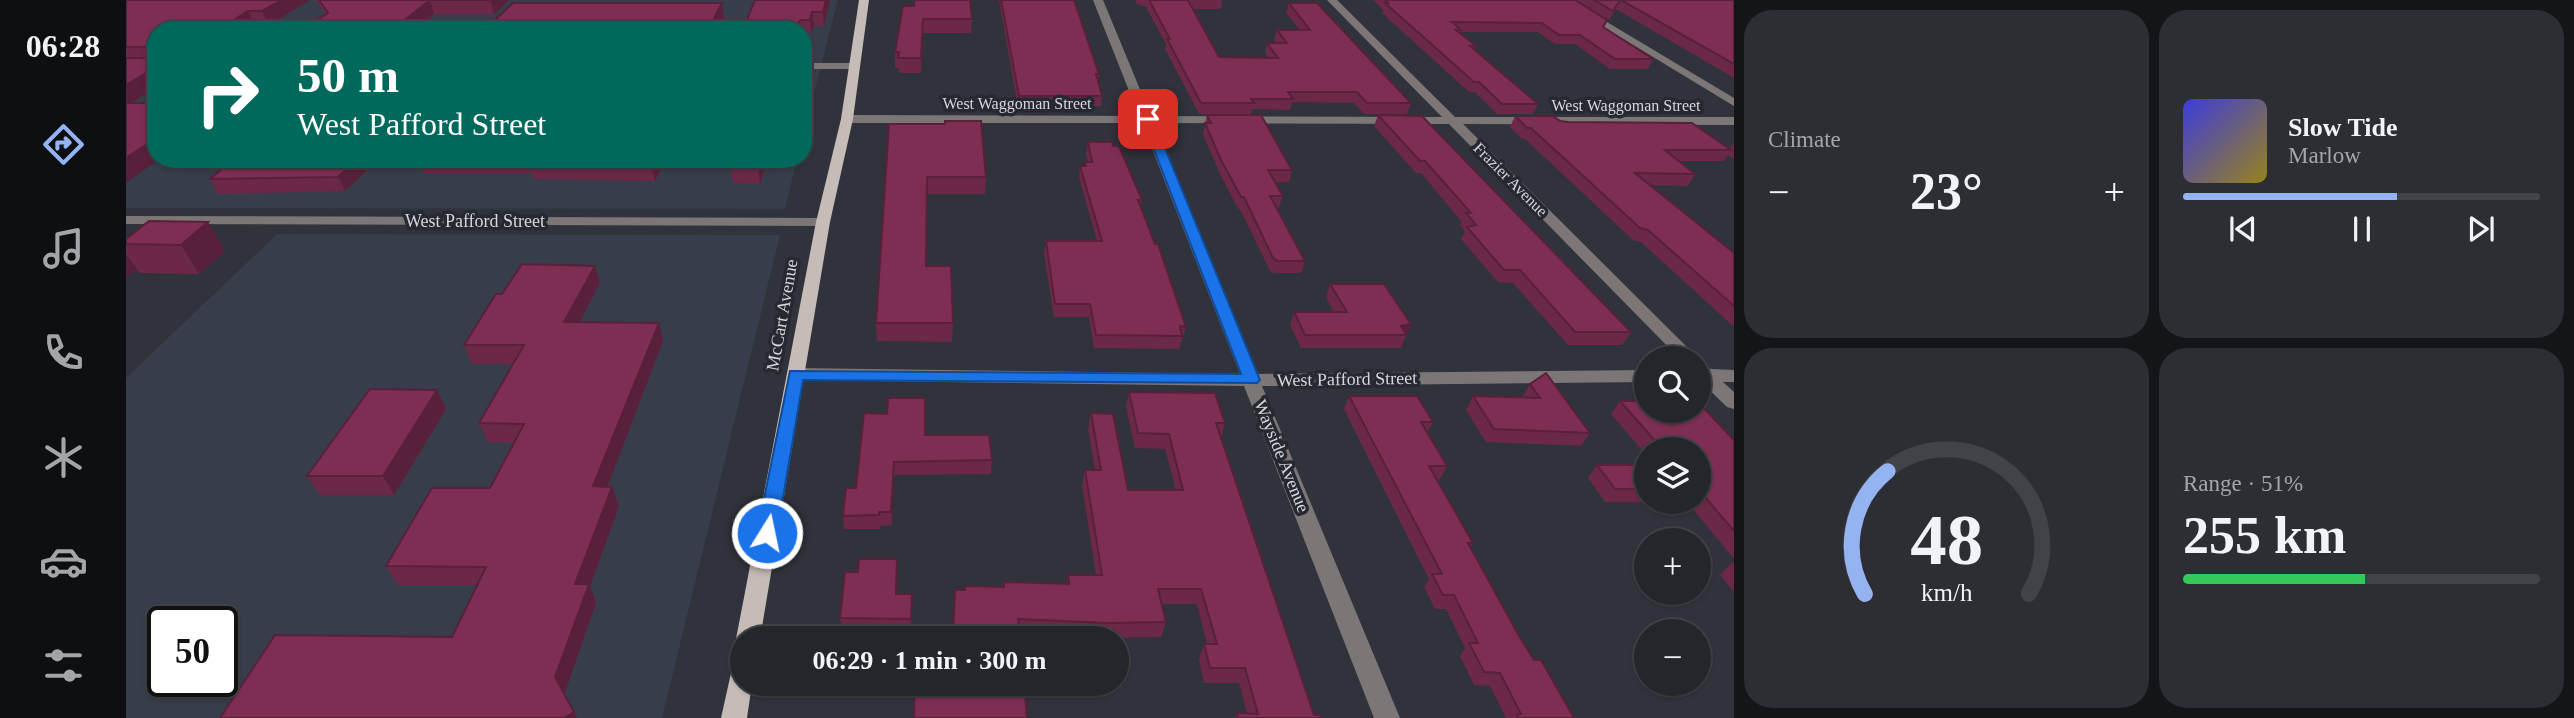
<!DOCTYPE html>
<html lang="en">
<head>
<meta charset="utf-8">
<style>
	:root { --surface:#24262c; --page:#2c2e34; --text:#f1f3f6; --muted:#a3a5a9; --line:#414348; --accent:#95b2f1 }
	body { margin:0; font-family:"Times New Roman",serif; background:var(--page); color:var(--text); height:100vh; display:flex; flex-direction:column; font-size:26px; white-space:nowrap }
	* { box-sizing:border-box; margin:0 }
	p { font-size:23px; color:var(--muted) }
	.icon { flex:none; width:38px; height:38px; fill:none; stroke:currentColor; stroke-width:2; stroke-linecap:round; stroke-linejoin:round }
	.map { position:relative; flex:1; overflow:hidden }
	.sheet { display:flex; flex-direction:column; gap:10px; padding:10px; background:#141518; width:840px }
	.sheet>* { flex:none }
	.guide { position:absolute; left:21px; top:21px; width:665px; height:147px; border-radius:28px; box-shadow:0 2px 5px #0004,0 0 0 2px var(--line); background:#00695c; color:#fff; overflow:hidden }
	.controls { position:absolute; left:1508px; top:346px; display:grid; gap:14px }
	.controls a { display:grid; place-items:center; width:77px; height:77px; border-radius:50%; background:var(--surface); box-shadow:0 2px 5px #0004,0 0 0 2px var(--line); font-size:35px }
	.speed { position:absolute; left:21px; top:606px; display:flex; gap:14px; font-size:35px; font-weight:700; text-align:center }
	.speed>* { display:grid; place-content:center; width:91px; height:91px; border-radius:50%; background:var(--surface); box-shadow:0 2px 5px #0004,0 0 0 2px var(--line); line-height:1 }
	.speed .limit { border:4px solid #111; border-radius:10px; background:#fff; color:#111 }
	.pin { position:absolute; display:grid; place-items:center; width:60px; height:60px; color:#fff; margin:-30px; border-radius:14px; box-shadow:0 4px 10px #0006 }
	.me { position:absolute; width:77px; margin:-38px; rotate:10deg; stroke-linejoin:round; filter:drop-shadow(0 0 5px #0008) }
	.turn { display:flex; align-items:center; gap:24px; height:147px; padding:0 35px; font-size:32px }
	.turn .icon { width:91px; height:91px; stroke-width:2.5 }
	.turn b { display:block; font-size:49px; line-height:60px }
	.big { font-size:52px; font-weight:700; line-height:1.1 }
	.sheet .tile { flex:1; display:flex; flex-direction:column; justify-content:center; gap:10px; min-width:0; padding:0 24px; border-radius:28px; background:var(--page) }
	.sheet .dial { align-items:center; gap:0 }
	.dial svg { height:182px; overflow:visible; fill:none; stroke:var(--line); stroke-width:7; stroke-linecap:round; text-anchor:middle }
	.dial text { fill:var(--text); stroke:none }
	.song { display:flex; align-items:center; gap:21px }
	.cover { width:84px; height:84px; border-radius:10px; background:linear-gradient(135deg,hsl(240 70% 55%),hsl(50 70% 35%)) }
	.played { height:7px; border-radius:4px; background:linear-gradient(90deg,var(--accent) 60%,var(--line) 60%) }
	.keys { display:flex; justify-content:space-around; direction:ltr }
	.heat { display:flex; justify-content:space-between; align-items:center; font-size:38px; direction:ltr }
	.charge { height:10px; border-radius:5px; background:linear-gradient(90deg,#34c759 51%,var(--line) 0) }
	.sheet .tiles { flex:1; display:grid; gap:10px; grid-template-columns:repeat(2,1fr) }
	.trip { position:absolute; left:604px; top:626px; width:399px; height:70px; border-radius:35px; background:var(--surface); box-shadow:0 2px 5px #0004,0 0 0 2px var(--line); font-weight:700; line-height:70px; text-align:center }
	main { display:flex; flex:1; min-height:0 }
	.tabs { display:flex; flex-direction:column; width:126px; justify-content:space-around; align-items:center; background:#0e0f12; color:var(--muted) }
	.tabs .icon { width:49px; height:49px }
	.tabs .selected { color:var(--accent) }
	.tabs b { font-size:32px; color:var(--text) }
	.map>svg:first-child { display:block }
</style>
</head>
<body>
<main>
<nav class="tabs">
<b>06:28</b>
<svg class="icon selected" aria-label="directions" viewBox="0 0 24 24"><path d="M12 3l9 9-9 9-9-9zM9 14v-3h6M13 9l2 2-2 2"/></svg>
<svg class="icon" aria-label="music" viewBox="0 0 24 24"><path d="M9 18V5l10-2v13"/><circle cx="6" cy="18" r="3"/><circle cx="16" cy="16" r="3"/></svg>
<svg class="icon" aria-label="phone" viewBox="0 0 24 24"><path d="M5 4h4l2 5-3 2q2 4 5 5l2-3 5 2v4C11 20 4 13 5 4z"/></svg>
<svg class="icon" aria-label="climate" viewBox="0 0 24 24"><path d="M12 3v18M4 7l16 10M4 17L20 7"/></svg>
<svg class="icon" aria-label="car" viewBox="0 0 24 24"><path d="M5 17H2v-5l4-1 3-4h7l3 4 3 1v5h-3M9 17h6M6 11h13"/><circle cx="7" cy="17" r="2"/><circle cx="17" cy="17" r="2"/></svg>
<svg class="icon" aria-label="filters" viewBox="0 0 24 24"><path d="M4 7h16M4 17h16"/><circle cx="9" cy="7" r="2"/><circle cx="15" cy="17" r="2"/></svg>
</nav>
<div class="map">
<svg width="1608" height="718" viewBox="0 0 1608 718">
	<rect width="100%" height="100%" fill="#30333b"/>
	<g fill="#373d4a" fill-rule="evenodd">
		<path d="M0,0h712l-35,136v-106h-647v129h641l-12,50 -659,-1z"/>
		<path d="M151,234l503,1 -118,483h-536v-340zM37,621h59v60h-59z"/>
	</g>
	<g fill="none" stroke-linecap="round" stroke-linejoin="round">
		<g fill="#7c7776" fill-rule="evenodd">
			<path d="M967,0h10l48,116 291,1 -115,-117h10l118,117h279v8l-271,-1 236,235h-19l-231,-235 -295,-1 103,251 390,-4v12l-385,4 138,332h-26l-130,-332 -448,-6 -9,-6 9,-6 444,6 -98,-251h-295l-6,-4 6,-4 292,1z"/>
			<path d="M1433,0h11l164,98v8z"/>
			<path d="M677,63h52l5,3 -5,3h-52z"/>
			<path d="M0,216l697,2 7,4 -7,4 -697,-2z"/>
			<path d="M1573,362l12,7 23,1v12h-11l11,10v17l-7,-2 -28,-27z"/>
		</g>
		<g fill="#c5bbb7" fill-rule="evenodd">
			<path d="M733,0h10l-16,119 -23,103 -70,417h-18v8l-6,-8 80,-417 25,-103z"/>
			<path d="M616,661v23h10l-5,34h-26l12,-54z"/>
		</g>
	</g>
	<g fill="#6c2847">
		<path d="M0,0h184l-41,25h-14l-8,5h-91v57l-25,16 -5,80z"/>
		<path d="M190,0h193l-15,14 -168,1z"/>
		<path d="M704,0l-6,26h-10l-3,7h-8v-3h-55l-1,-10z"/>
		<path d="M873,0h75l25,74 -1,8 4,14 -1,10 -83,1z"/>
		<path d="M1009,0h87l-1,9h-28l26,48 49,1 -3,-5 2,-10h10l-3,-3 3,-10h23l-14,-17 3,-10 122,100 -4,11h-43l-10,-11 -62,-1 -2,8 -38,-1 -1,5h-52l-34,-65 1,-5 -20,-37 -9,-3z"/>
		<path d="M1247,0h361v78l-118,-69 -7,11 -32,-19 30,19 -3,7 49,32 -5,10h-38l-35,-25h-20l-17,-12h-77l-1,1 16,13 -2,4 64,54 -5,10h-36l-22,-22h-6l-87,-79 1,-3z"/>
		<path d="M777,6l69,13 -1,14h-48l-2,40h-22v-5h-4v-16z"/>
		<path d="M1081,115l85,55 -3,12h-14l8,14 -4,11h-3l29,54 -4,12h-27l-4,-2 -30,-62h-2l-19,-37 -16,-38z"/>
		<path d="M1252,115l253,217 -9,13h-54l-55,-62 -15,-1 -37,-43 4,-8 -5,-6 2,-3 -41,-49h-5l-42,-47z"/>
		<path d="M1389,116l45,5 169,28 5,-6v16l-6,-4 -4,6h-45l16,13 -7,12 -38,-1 84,68v74l-93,-85 -8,-2 -108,-101h-3l-12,-12z"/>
		<path d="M763,124l97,53 -1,17h-58l-1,72 27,57 -1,19 -75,-1 -1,-18z"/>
		<path d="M962,142l25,4 29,54 -2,7 46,120 -7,22 -85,-1 -5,-31h-35l-10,-64 2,-12h51l-18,-64 1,-11h5v-4h3l-2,-9z"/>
		<path d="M253,159l-34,32 -127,3 -8,-15z"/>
		<path d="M293,159h247l-11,22 -121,-2 -2,-6h-108z"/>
		<path d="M606,159h36l-8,25 -27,-1 -3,-16z"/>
		<path d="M82,222l17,29 -26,23 -60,-1 -2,-4 -11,9v-39z"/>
		<path d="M469,266l5,17 -21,39 84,19 -56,146h5l7,19 -29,80 6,17 -32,91 13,24h-357l232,-81 25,-52h-79l-12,-19 104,-78 24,-45 -26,-1 -9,-19 34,-59h-41l-8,-19 38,-51z"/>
		<path d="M1204,284l81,40 -10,24h-100l-11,-23 4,-13h40l-8,-15z"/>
		<path d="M1404,384l60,49 -9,13 -95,-4 -20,-32 7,-14 49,2z"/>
		<path d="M311,390l9,19 -52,86h-74l-13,-19z"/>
		<path d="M1003,392l96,31 -4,15 93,277 7,3h-86l2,-5h10l-8,-30h-35l-5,-24 5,-15h3l-10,-40h-36l5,18 -5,15 -57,1 -84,-4h-67l12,-44 102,-6 1,-9h28l-14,-90 3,-15h10l-7,-41 3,-16 37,77h48l-11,-41 -30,-1 -9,-41z"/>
		<path d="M1223,396l84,26 -6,11 20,33 -7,13h-3l36,64 -3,5 49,88 15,24 40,58h-68l-16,-32 -16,-1 -14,-29 5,-8 -19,-39h-11l-11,-22 5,-8 -85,-170z"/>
		<path d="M1494,401l114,39v119l-46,-56 -83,-1 -17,-24 9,-13h50v37h52v-52h-52v6l-36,-42z"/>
		<path d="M799,435l67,25 -1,14 -97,1 -2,50 -12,1v3h-36l-1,-13 13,-28z"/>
		<path d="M1607,562h1v30l-14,-17z"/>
		<path d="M771,572v22h15l-1,38 -69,-1 -2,-13z"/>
	</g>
	<g fill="#58203a">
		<path d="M156,0h28l-41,25 -7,-14z"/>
		<path d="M304,0l4,13 -20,17h-22z"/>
		<path d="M364,0h19l-15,14z"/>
		<path d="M700,0h4l-6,26 -1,-14z"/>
		<path d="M596,3l2,14 -7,13h-9z"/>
		<path d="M122,11l7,14 -8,5h-29z"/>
		<path d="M686,12l2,14 -3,7 -1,-13z"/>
		<path d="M797,19v14l-2,40v-15z"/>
		<path d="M674,20l1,10h-5z"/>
		<path d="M30,67v20l-27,17 -3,7v-26z"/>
		<path d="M30,138v21h3l-33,24v-25z"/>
		<path d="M231,159h22l-34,32 -7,-14z"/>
		<path d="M528,159h12l-11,22 -4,-16z"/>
		<path d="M634,159h8l-8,25 -2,-17z"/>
		<path d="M82,222l17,29 -26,23 -18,-29z"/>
		<path d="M0,254l11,15 -11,9z"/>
		<path d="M469,266l5,17 -30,57 -6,-18z"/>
		<path d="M533,323l4,18 -63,165 -7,-20z"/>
		<path d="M1285,324l-5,11 -5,-9z"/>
		<path d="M311,390l9,19 -52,86 -11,-19z"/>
		<path d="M768,462v13l-2,50 -1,-13z"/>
		<path d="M486,487l7,19 -29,80 6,17 -32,92 -9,-18 20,-93z"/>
		<path d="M448,712l3,6h-13z"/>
	</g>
	<g fill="#7e2e53" stroke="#58203a" stroke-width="2">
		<path d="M0,0h156l-20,11h-14l-30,19h-62v37l-30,18v-27h22l2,-3 -2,-8h-22z"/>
		<path d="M193,0h171h-60l-38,30h-90l26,-17z"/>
		<path d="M629,0h71l-3,12h-11l-2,8h-10l-4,10h-23l5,-10h-31z"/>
		<path d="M789,0h55l2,19h-49l-2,39h-23l1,-6h-4l8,-46h11z"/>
		<path d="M875,0h73l25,74h-3l6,22h-83z"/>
		<path d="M1023,0h39l31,57 59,1 -11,-15h20l-10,-13h33l-21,-27h28l94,100h-44l-10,-11h-69l5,7h-42l3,4h-53l-34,-64h3z"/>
		<path d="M1259,0h190l32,20 -4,7 50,32h-38l-35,-24h-21l-17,-12 -90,-1 9,8h-5l20,16h-6l68,58h-36l-23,-22h-5l-89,-79h3z"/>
		<path d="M1468,0h26l-7,11z"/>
		<path d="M1495,0h113v64z"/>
		<path d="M387,3h209l-14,27h-224z"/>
		<path d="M0,103h30v35l-30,20z"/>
		<path d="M1081,115h54l31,55h-24l15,26h-13l35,65h-27l-5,-3 -29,-61h-3l-20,-37 -16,-37h6z"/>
		<path d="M1252,115l44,1 209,216h-56l-55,-62h-16l-37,-43 9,-2 -10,-12h5l-46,-52h-5z"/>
		<path d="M1389,116h38l7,5 8,1 124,1 39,27h-66l30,24 -60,-1 99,80v53l-86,-76 -8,-2 -109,-100h-4z"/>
		<path d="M819,121h36l5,56h-59l-1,89h25l2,57h-77l13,-199h56z"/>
		<path d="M962,142h24l1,4h6l23,54h-4l17,44h3l28,83 -6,-1 2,10 -86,-1 -6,-31h-35l-9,-63h56l-22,-75h6l-1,-4h7z"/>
		<path d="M108,159h123l-19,18 -128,2z"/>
		<path d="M405,159h123l-3,6 -122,-2z"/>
		<path d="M606,159h28l-2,8h-28z"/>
		<path d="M23,221l59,1 -27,23 -55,-1v-5z"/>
		<path d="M396,264l73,2 -31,56 95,1 -66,163 19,1 -37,97h14l-34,93 19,35 -10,6h-344l55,-83 177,2 34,-70 -100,-1 46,-78h58l34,-64 -45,-1 45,-78h-60l32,-51h6z"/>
		<path d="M1204,284h54l27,40 -10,2 6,9h-102l-11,-23h53z"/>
		<path d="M1420,373l44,60 -96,-4 -21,-33 67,2 -10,-14z"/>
		<path d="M244,389l67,1 -54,86h-76z"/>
		<path d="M1003,392l86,1 10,30h-9l98,292h6l1,3h-83l-1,-5 21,1 -13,-46h-35l-6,-24h13l-16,-55h-43l8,33 -58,1 -90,-4 2,20h-104v-5h37l2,-44h10v-4l39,1v-5l65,2 -1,-9h34l-17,-105h16l-10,-57 22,1 15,76h55l-14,-56 -31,-1z"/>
		<path d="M1223,396h68l16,26h-12l26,44h-18l44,77h-5l51,93 15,24h7l33,58h-55l-2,-4h4l-21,-41 -16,-1 -15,-29h9l-24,-48h-11l-11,-21h10z"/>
		<path d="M762,398h37v37h64l3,25 -98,2 -3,50h-12v3l-36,1 3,-28h10l8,-75 23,1z"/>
		<path d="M1494,401h27v10h52v-8l35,37v91l-35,-41v-40h-36z"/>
		<path d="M1471,465h50v24h-32z"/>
		<path d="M733,559h38l-1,35h16l-1,25 -71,-1 5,-46h13z"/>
		<path d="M789,684h109l3,34h-113z"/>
	</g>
	<path fill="#1a73e8" stroke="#114b97" stroke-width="2" d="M1022,116l5,3 107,261 -3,3 -454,-3 -26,153 -3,6 -7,2 -7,-2 -3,-6 33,-162 451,3 -99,-255z"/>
	<g text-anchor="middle" stroke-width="7" stroke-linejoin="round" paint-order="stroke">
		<g font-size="16" fill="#d4d6db" stroke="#262931">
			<text x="891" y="109">West Waggoman Street</text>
			<text x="1500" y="111">West Waggoman Street</text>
			<text transform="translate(1385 179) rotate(45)" y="6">Frazier Avenue</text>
		</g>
		<g font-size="18" fill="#d4d6db" stroke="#262931">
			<text x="349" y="227">West Pafford Street</text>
			<text transform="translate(656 315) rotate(-80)" y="6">McCart Avenue</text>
			<text transform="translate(1221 379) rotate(-1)" y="6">West Pafford Street</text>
			<text transform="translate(1156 456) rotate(68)" y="6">Wayside Avenue</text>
		</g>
	</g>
</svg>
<div class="controls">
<a><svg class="icon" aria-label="search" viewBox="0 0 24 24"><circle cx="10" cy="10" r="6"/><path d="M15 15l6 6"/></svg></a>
<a><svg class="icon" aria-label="layers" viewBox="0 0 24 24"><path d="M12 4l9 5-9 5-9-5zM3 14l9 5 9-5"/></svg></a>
<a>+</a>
<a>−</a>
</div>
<div class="speed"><div class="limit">50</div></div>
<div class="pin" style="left:1022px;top:119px;background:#d93025"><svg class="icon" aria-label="arrive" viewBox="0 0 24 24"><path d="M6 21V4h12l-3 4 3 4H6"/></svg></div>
<svg class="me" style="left:641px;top:533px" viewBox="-20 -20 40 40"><circle r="17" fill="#1a73e8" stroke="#fff" stroke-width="3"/><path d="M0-11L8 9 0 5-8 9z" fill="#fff"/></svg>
<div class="trip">06:29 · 1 min · 300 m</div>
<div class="guide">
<div class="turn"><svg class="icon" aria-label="right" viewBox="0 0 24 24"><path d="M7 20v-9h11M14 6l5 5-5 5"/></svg><div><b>50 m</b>West Pafford Street</div></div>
</div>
</div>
<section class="sheet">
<div class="tiles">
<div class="tile"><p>Climate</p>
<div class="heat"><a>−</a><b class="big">23°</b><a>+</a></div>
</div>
<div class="tile">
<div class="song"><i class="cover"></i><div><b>Slow Tide</b><p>Marlow</p></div></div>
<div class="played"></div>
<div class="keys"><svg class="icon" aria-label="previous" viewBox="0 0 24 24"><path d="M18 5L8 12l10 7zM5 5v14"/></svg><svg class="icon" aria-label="pause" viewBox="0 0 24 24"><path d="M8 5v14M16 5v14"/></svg><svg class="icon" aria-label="next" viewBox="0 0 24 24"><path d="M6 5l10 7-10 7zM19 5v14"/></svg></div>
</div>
<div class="tile dial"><svg viewBox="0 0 100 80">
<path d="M14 69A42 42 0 1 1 86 69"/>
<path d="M14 69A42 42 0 0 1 24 15" stroke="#95b2f1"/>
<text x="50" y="56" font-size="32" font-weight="700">48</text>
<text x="50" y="72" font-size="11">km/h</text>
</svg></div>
<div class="tile"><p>Range · 51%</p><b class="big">255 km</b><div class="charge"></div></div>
</div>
</section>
</main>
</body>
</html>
